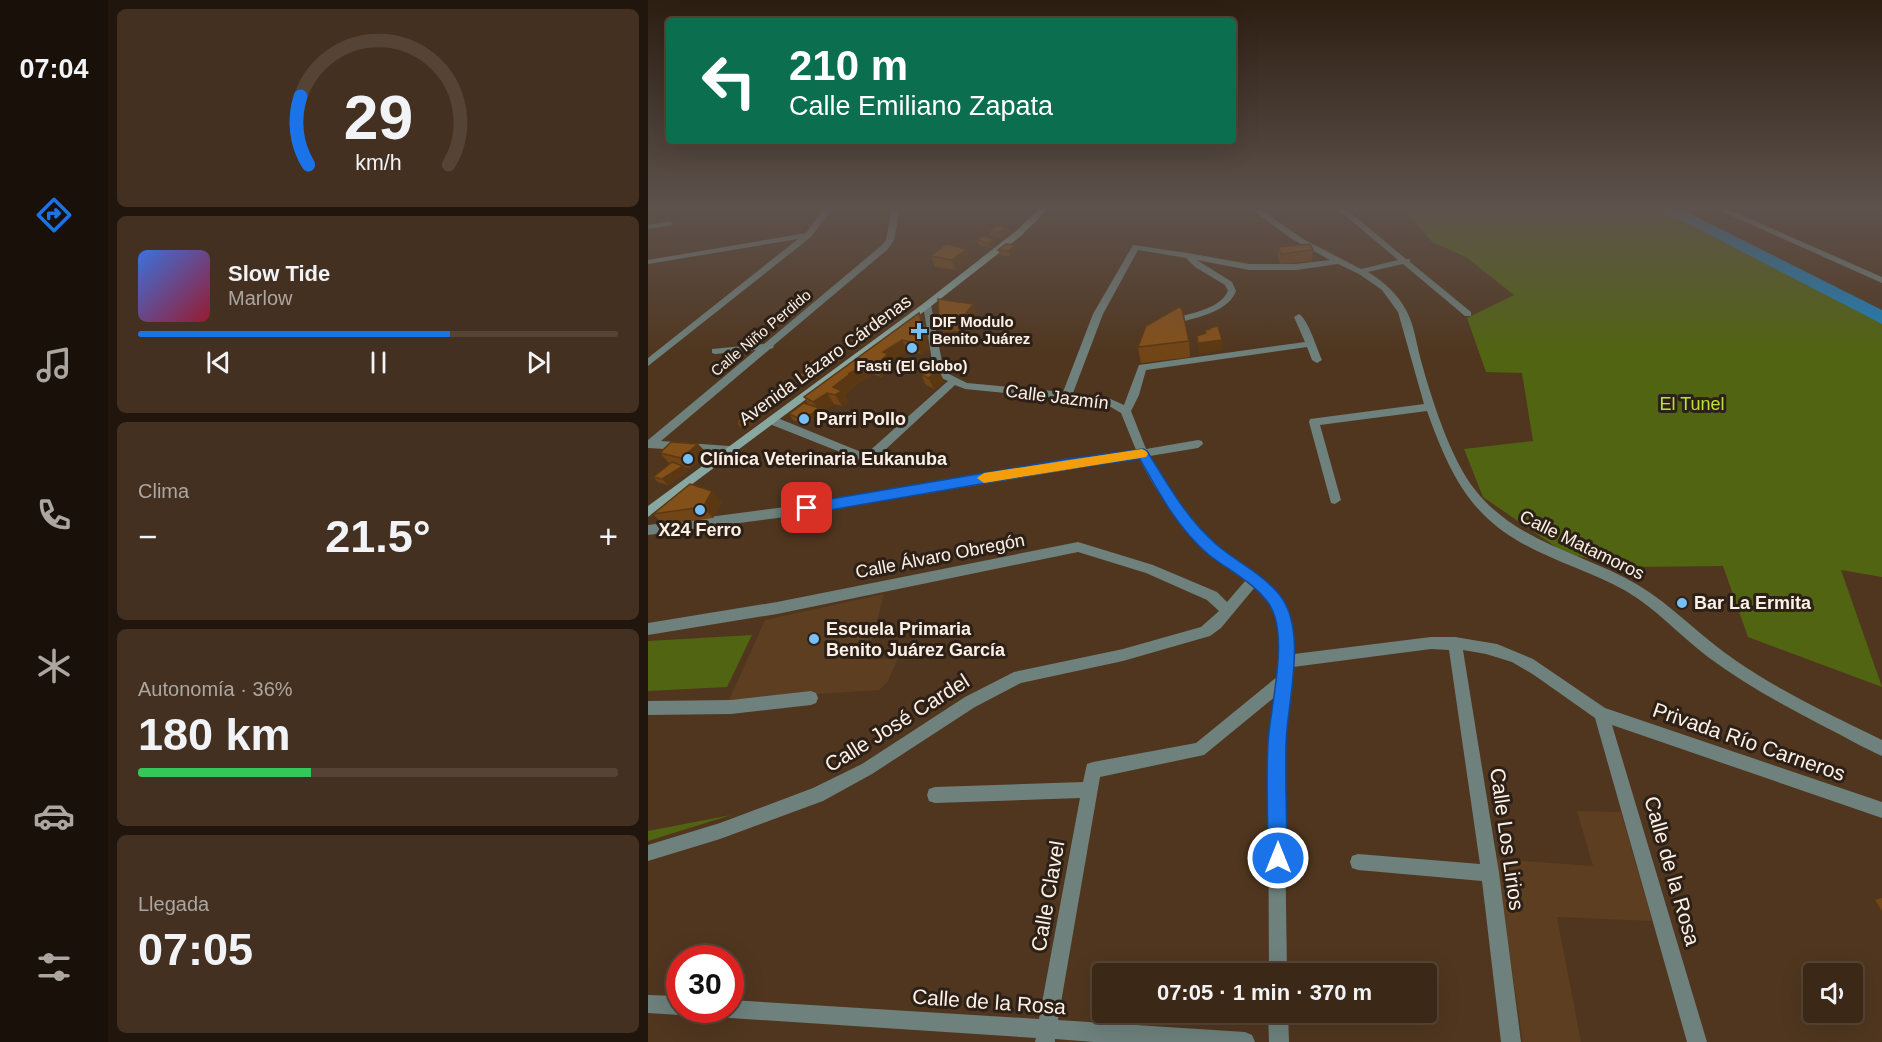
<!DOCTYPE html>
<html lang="es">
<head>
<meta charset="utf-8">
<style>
	:root { --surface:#3c2817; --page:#433020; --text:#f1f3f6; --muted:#aca6a1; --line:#554436; --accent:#1a73e8 }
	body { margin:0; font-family:Arial,sans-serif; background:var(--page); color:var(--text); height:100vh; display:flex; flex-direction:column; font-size:22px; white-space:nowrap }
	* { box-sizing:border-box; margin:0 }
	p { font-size:20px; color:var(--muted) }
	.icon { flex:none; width:33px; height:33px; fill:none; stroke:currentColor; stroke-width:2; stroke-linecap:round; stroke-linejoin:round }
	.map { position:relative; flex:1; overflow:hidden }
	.details { display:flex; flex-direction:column; gap:9px; padding:9px; background:#21160d; width:540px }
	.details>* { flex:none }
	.hud { position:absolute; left:18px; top:18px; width:570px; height:126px; border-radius:6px; box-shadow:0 6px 24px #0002,0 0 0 2px var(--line); background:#0b6e4f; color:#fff; overflow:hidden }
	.tools { position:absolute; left:1155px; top:963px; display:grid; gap:12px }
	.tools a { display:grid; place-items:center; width:60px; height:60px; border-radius:6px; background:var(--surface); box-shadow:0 6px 24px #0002,0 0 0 2px var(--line); font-size:30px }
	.speed { position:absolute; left:18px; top:945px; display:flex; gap:12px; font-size:30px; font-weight:700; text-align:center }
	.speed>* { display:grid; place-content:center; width:78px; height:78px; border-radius:50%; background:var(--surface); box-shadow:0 6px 24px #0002,0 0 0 2px var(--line); line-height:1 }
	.speed .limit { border:9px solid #d22; background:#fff; color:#111 }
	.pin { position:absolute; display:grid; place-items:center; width:51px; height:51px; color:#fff; margin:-26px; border-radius:12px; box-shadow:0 3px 9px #0006 }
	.me { position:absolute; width:66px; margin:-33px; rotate:0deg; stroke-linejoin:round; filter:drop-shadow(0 0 4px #0008) }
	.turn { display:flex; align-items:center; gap:21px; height:126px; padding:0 24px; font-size:27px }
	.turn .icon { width:78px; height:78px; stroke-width:2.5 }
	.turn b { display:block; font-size:42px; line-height:51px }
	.big { font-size:45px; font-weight:700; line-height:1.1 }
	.details .card { flex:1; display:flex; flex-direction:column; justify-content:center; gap:9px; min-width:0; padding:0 21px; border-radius:9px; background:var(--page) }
	.details .dial { align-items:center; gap:0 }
	.dial svg { height:156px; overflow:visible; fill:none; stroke:var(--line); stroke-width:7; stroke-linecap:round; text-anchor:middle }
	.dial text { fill:var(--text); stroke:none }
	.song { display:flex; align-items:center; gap:18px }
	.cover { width:72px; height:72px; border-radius:9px; background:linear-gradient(135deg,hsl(220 70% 55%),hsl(350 70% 35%)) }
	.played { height:6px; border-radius:3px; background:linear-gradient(90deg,var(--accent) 65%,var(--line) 65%) }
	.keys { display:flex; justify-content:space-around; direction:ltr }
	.heat { display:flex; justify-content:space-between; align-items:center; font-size:33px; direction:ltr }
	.charge { height:9px; border-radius:4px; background:linear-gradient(90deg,#34c759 36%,var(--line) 0) }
	.trip { position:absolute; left:444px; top:963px; width:345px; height:60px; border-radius:6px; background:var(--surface); box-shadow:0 6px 24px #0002,0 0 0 2px var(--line); font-weight:700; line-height:60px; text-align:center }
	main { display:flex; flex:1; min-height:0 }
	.dock { display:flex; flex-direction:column; width:108px; justify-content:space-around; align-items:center; background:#181009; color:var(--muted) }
	.dock .icon { width:42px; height:42px }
	.dock .on { color:var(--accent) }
	.dock b { font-size:27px; color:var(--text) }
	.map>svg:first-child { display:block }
</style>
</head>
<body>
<main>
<nav class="dock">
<b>07:04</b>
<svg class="icon on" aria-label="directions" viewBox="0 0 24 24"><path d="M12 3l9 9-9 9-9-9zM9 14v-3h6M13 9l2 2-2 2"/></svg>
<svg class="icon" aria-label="music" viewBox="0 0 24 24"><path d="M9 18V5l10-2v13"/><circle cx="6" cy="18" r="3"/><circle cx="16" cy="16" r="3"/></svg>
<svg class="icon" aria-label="phone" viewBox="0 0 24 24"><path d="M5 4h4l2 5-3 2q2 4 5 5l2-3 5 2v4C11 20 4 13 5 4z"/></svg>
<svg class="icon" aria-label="climate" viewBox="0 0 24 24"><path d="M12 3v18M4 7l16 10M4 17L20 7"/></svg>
<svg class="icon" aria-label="car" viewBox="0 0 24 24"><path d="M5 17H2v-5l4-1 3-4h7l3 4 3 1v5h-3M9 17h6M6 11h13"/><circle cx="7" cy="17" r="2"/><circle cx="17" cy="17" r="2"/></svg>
<svg class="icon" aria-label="filters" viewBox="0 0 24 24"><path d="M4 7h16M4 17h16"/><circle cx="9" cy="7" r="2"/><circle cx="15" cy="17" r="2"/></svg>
</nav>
<section class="details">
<div class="card dial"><svg viewBox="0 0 100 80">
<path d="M14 69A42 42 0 1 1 86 69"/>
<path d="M14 69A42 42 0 0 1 10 34" stroke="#1a73e8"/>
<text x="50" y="56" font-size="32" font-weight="700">29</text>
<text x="50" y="72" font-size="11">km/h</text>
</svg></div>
<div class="card">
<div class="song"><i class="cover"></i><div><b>Slow Tide</b><p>Marlow</p></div></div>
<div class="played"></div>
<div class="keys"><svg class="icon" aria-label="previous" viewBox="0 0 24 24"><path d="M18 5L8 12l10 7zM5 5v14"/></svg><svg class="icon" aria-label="pause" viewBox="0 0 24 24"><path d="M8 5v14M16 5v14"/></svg><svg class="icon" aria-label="next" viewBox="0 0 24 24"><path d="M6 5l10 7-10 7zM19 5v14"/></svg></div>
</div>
<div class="card"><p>Clima</p>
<div class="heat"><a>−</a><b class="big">21.5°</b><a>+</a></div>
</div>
<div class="card"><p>Autonomía · 36%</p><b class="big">180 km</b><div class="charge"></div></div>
<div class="card"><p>Llegada</p><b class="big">07:05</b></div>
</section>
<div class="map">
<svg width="1234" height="1042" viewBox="0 0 1234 1042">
	<rect width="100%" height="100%" fill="#50361f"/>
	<g fill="#5d3e21">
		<path d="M236,594l-17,66 31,-2 -10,23 -9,9 -150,10 36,-80z"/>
		<path d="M929,811l44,1 31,109 -95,-4 24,125h-58l-28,-183 98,7z"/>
	</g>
	<g fill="#516411">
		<path d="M754,207h263l185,96 32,20v254l-41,-7 41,117 -134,-50 -25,-71 -87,1 -70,-13 -83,-57 -19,-48 69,-8 -11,-68 -36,-1 -19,-54 47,-23 -48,-38 -34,-15z"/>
		<path d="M104,635l-25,52 -79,4v-50z"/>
		<path d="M83,815l-83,26v-10z"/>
	</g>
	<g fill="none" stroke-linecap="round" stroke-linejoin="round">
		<path fill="#1b82c1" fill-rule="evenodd" d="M1008,207h21l205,103v14z"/>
		<g fill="#6e817d" fill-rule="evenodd">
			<path d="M177,207h8l-22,30 -163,129v-8l150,-119 -150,25v-4l158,-27z"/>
			<path d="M244,207h8l-6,33 -6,9 -114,96 -1,3 -3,1 -109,92 68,5 5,4 -1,3 -85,-5v-8l108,-90 -41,4 -3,-1v-4l52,-5 118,-99 4,-5z"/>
			<path d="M600,207h9l48,33 56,29 37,-9 -63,-53h9l62,52h4v3l61,50v4h-6l-62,-52 -35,8c16,10 29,21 38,38 8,14 10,32 14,47 11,40 30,102 56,134 42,52 107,62 162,94 35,21 63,52 97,75 46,32 97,55 147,80v16c-19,-8 -38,-20 -57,-29 -40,-21 -81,-43 -117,-70 -28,-21 -51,-48 -82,-66 -47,-26 -104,-37 -143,-77 -28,-28 -43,-67 -56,-103l-107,14 21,75 -6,4 -4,-1 -22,-81 1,-3 114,-15 -26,-92 -16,-22 -23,-16 -21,-10 -42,6h-47l-52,-10 35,22 4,9c-7,19 -33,25 -51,30l-5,-3 2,-2c15,-4 39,-9 46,-25l-3,-6 -30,-18 -9,-9 -48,-8 -35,64 -30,79 33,4 18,8 15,-40 166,-23 -11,-25 5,-3c9,5 18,35 23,46l-5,3 -5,-3 -5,-13 -161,23 -7,25 -8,16 15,38 52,-9 4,1 1,3 -5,4 -48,8c16,33 38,64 65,89 43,38 81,38 79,109l137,-17h24l42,7 36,15 72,49 277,94v16l-270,-93 95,317h-20l-92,-324 -61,-43 -22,-13 -26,-8 -23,-4 36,223 22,169h-20l-19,-161 -124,-11 -6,-2 -2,-6 2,-6 6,-2 122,10 -31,-214 -18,-1 -138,18 -9,94 3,213h-18l-1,-213 8,-65 -72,59 -104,22 -42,243 187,12 7,3 3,7h-161l-39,-3v3h-20l1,-4 -306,-20 -7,-2 -2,-6h9v-10l309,19 41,-221 -145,5 -6,-2 -2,-6 2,-6 6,-2 148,-5 4,-18 6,-2 103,-19 82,-67c4,-33 3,-66 -23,-89l-34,41 -11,8 -87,25 -102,22 -46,24 -103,67 -49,27 -103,38 -72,22v-16l72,-22 93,-35 49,-24 103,-67 49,-25 109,-23 78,-22 18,-16 -12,-11 -61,-27 -68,-21 -301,62 -129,21v-12l129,-21 301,-60 75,23 64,27 10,10 19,-22c-13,-9 -27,-17 -38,-28 -29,-26 -52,-60 -69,-94l-354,59 -137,18v-10l137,-18 351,-57 -15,-37 -17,-10 -139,-14 -10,-4 -83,77 -4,1 -101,-40 -1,-3 5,-4 4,1 91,37 82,-73 -7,-3 -8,-11 -10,-62 1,-2 3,-1 4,3 12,62 6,7 18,9 96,9 30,-78 40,-69 55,8 61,11h47l34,-4 -38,-21z"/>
			<path d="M1064,207h11l159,70v6z"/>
			<path d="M1228,207h6v3z"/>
			<path d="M21,221l4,2 -1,2 -24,4v-4z"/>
			<path d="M163,691l5,2 2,5 -2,5 -5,2 -80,9 -83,1v-14l83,-1z"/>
			<path d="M0,995l32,1v14h8l-1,3 -7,2 -32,-2z"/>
			<path d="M620,1012h20l1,30h-20z"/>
		</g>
		<path fill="#88a7a1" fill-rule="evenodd" d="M393,207h9l-28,28 -92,72 -282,210v-11l276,-203 92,-72z"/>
	</g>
	<g fill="#724516">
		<path d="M367,207h20l-4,4 -16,-2z"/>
		<path d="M359,228l2,5 -8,5 -11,-2 -1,-5z"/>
		<path d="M329,240l19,4 -5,4 -12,-3z"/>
		<path d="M368,245l2,5 -8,7 -10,-2 -2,-5z"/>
		<path d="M630,247l35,3 -1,11 -32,3 -2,-7z"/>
		<path d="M319,249l4,10 -15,11 -21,-3 -4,-11z"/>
		<path d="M271,313l5,10 4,16 -3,2 4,8 -8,5 -13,-4 -16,11 2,4 -13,12 -8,-3 -17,10v1l-12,10 5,7 -7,4 -8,-2 -13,8 1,1 -15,12 -14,-5 -4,-6 19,-10 -4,-7z"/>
		<path d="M329,315l-13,16h-21l-4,-11z"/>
		<path d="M541,341l1,16 -49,6 -3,-16z"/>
		<path d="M176,363l4,5 -10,7 -11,-4 -4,-5z"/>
		<path d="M161,373l3,6 -5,4 -5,-2 -4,-6z"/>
		<path d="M273,374l23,7 -10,8 -8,-4z"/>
		<path d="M145,385l4,5 -6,4 -8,-2 -4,-5z"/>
		<path d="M102,418l4,6 -7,5 -6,-1 -4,-6z"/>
		<path d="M12,453l48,1 -17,14 -7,-1 4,4 -20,14 -10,-3 -5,-5 17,-13z"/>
		<path d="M74,502l-9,16 -49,7 -11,-11z"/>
		<path d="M1234,898v13l-7,-11z"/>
	</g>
	<g fill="#5c3812">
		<path d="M359,228l2,5 -8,5 -2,-6z"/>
		<path d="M346,239l2,5 -5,4 -2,-5z"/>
		<path d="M368,245l2,5 -8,7 -2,-6z"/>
		<path d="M319,249l4,10 -15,11 -4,-10z"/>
		<path d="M325,304l4,11 -13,16 -4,-10z"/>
		<path d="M271,313l5,10 4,16 -3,2 4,8 -8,5 -10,-20z"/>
		<path d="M254,340l6,10 -16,11 2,4 -13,12 -6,-11 8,-14z"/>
		<path d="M574,340l1,10 -24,4 -1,-11z"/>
		<path d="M176,363l4,5 -10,7 -4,-5z"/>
		<path d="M219,364l6,10 -17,10v1l-12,10 5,7 -7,4 -7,-11 -2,-8 15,-13z"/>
		<path d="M291,370l5,11 -10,8 -6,-11z"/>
		<path d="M161,373l3,6 -5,4 -4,-6z"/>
		<path d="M145,385l4,5 -6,4 -4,-5z"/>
		<path d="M179,393l7,11 -13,8 1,1 -15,12 -4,-5 15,-11 -5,-7z"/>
		<path d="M102,418l4,6 -7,5 -4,-5z"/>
		<path d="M50,444l10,10 -17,14 -10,-10z"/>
		<path d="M35,466l5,5 -20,14 -6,-6z"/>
		<path d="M64,491l10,11 -9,16 -10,-11z"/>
	</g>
	<g fill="#845019" stroke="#5c3812" stroke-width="1.5">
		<path d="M348,225l11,3 -8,4 -10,-1z"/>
		<path d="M334,236l12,3 -5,4 -12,-3z"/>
		<path d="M298,244l21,5 -15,11 -21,-4z"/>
		<path d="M358,244l10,1 -8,6 -10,-1z"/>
		<path d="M662,244l3,6 -32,4 -3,-7z"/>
		<path d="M290,299l35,5 -13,17 -21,-1z"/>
		<path d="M531,307l3,2 7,32 -51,6 8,-21z"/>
		<path d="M271,313l4,15 -12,6 13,4 -8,5 -14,-3 -19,12 5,2 -13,12 -8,-2 -19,10h2l-17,13 9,4 -7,4 -8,-2 -14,9 -9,-5z"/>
		<path d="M570,326l4,14 -24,3 -1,-7 9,-3 -1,-3 5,-1 -1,-1z"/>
		<path d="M165,359l11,4 -10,7 -11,-4z"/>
		<path d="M285,364l6,6 -11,8 -7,-4z"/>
		<path d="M156,372l5,1 -6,4 -5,-2z"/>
		<path d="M138,382l7,3 -6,4 -8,-2z"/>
		<path d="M156,403l15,5 -16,12 -14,-6z"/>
		<path d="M95,416l7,2 -7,6 -6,-2z"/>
		<path d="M23,442l27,2 -17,14 -21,-5z"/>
		<path d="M24,462l11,4 -21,13 -9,-2z"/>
		<path d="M42,484l22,7 -9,16 -50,7z"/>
	</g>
	<linearGradient id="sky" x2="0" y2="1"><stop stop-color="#2c1e11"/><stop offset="0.59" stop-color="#5e524d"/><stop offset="1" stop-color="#5e524d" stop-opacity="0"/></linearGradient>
	<rect width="1234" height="353" fill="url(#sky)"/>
	<path fill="#1a73e8" stroke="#114b97" stroke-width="1.5" d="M495,449l4,2c21,34 40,68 70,94 20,17 44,28 61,48 31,35 9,109 8,151 -1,38 1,76 1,114l-3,7 -6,2 -7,-2 -3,-7c0,-38 -2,-77 0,-115 2,-36 22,-108 1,-139 -14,-21 -41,-34 -60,-49 -31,-26 -50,-62 -69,-96l-73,10 -260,45 -7,-6 7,-5 260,-44z"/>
	<path fill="#f59e0b" d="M494,449l4,2 2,3 -2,3 -162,26 -7,-5 7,-5z"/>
	<g fill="#76c0f7" stroke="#2d2117" stroke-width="2">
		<path d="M268 322h6v6h6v6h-6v6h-6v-6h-6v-6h6z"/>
		<circle cx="264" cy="348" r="6"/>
		<circle cx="156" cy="419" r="6"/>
		<circle cx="40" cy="459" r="6"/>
		<circle cx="52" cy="510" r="6"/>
		<circle cx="1034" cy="603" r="6"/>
		<circle cx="166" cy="639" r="6"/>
	</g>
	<g text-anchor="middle" stroke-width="6" stroke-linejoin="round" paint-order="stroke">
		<g font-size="15" font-weight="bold" fill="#fdf0e5" stroke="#2d2117" text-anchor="start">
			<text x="284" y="327">DIF Modulo<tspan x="284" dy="17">Benito Juárez</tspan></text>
			<text x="264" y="371" text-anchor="middle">Fasti (El Globo)</text>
		</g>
		<g font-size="15" fill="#fdf0e5" stroke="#2d2117">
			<text transform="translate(113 333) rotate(-40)" y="5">Calle Niño Perdido</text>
		</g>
		<g font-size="18" fill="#fdf0e5" stroke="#2d2117">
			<text transform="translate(177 360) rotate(-36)" y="6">Avenida Lázaro Cárdenas</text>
			<text transform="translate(409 397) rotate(7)" y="6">Calle Jazmín</text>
			<text transform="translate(934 545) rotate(26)" y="6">Calle Matamoros</text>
			<text transform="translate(292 556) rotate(-11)" y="6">Calle Álvaro Obregón</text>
		</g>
		<g font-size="18" fill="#bbe336" stroke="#2d2117">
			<text x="1044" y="410">El Tunel</text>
		</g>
		<g font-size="18" font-weight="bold" fill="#fdf0e5" stroke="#2d2117" text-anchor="start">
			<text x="168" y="425">Parri Pollo</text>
			<text x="52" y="465">Clínica Veterinaria Eukanuba</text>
			<text x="52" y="536" text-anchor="middle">X24 Ferro</text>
			<text x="1046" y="609">Bar La Ermita</text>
			<text x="178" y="635">Escuela Primaria<tspan x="178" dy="21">Benito Juárez García</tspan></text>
		</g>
		<g font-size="21" fill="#fdf0e5" stroke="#2d2117">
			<text transform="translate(249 723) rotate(-32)" y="7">Calle José Cardel</text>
			<text transform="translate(1101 742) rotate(19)" y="7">Privada Río Carneros</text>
			<text transform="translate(859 839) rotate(82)" y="7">Calle Los Lirios</text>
			<text transform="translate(1024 871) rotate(74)" y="7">Calle de la Rosa</text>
			<text transform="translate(400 896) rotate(-80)" y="7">Calle Clavel</text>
			<text transform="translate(341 1002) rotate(4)" y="7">Calle de la Rosa</text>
		</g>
	</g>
</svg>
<div class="tools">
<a><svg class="icon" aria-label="sound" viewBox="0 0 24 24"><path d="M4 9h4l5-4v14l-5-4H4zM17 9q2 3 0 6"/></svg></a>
</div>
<div class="speed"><div class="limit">30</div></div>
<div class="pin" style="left:159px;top:508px;background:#d93025"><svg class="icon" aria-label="arrive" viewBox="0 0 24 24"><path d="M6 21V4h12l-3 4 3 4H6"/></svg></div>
<svg class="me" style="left:630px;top:858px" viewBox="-20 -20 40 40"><circle r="17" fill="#1a73e8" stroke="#fff" stroke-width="3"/><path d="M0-11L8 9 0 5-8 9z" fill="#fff"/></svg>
<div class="trip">07:05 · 1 min · 370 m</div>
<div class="hud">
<div class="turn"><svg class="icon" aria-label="left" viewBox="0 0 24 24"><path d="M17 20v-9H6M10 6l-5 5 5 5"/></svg><div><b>210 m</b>Calle Emiliano Zapata</div></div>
</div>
</div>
</main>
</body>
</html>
